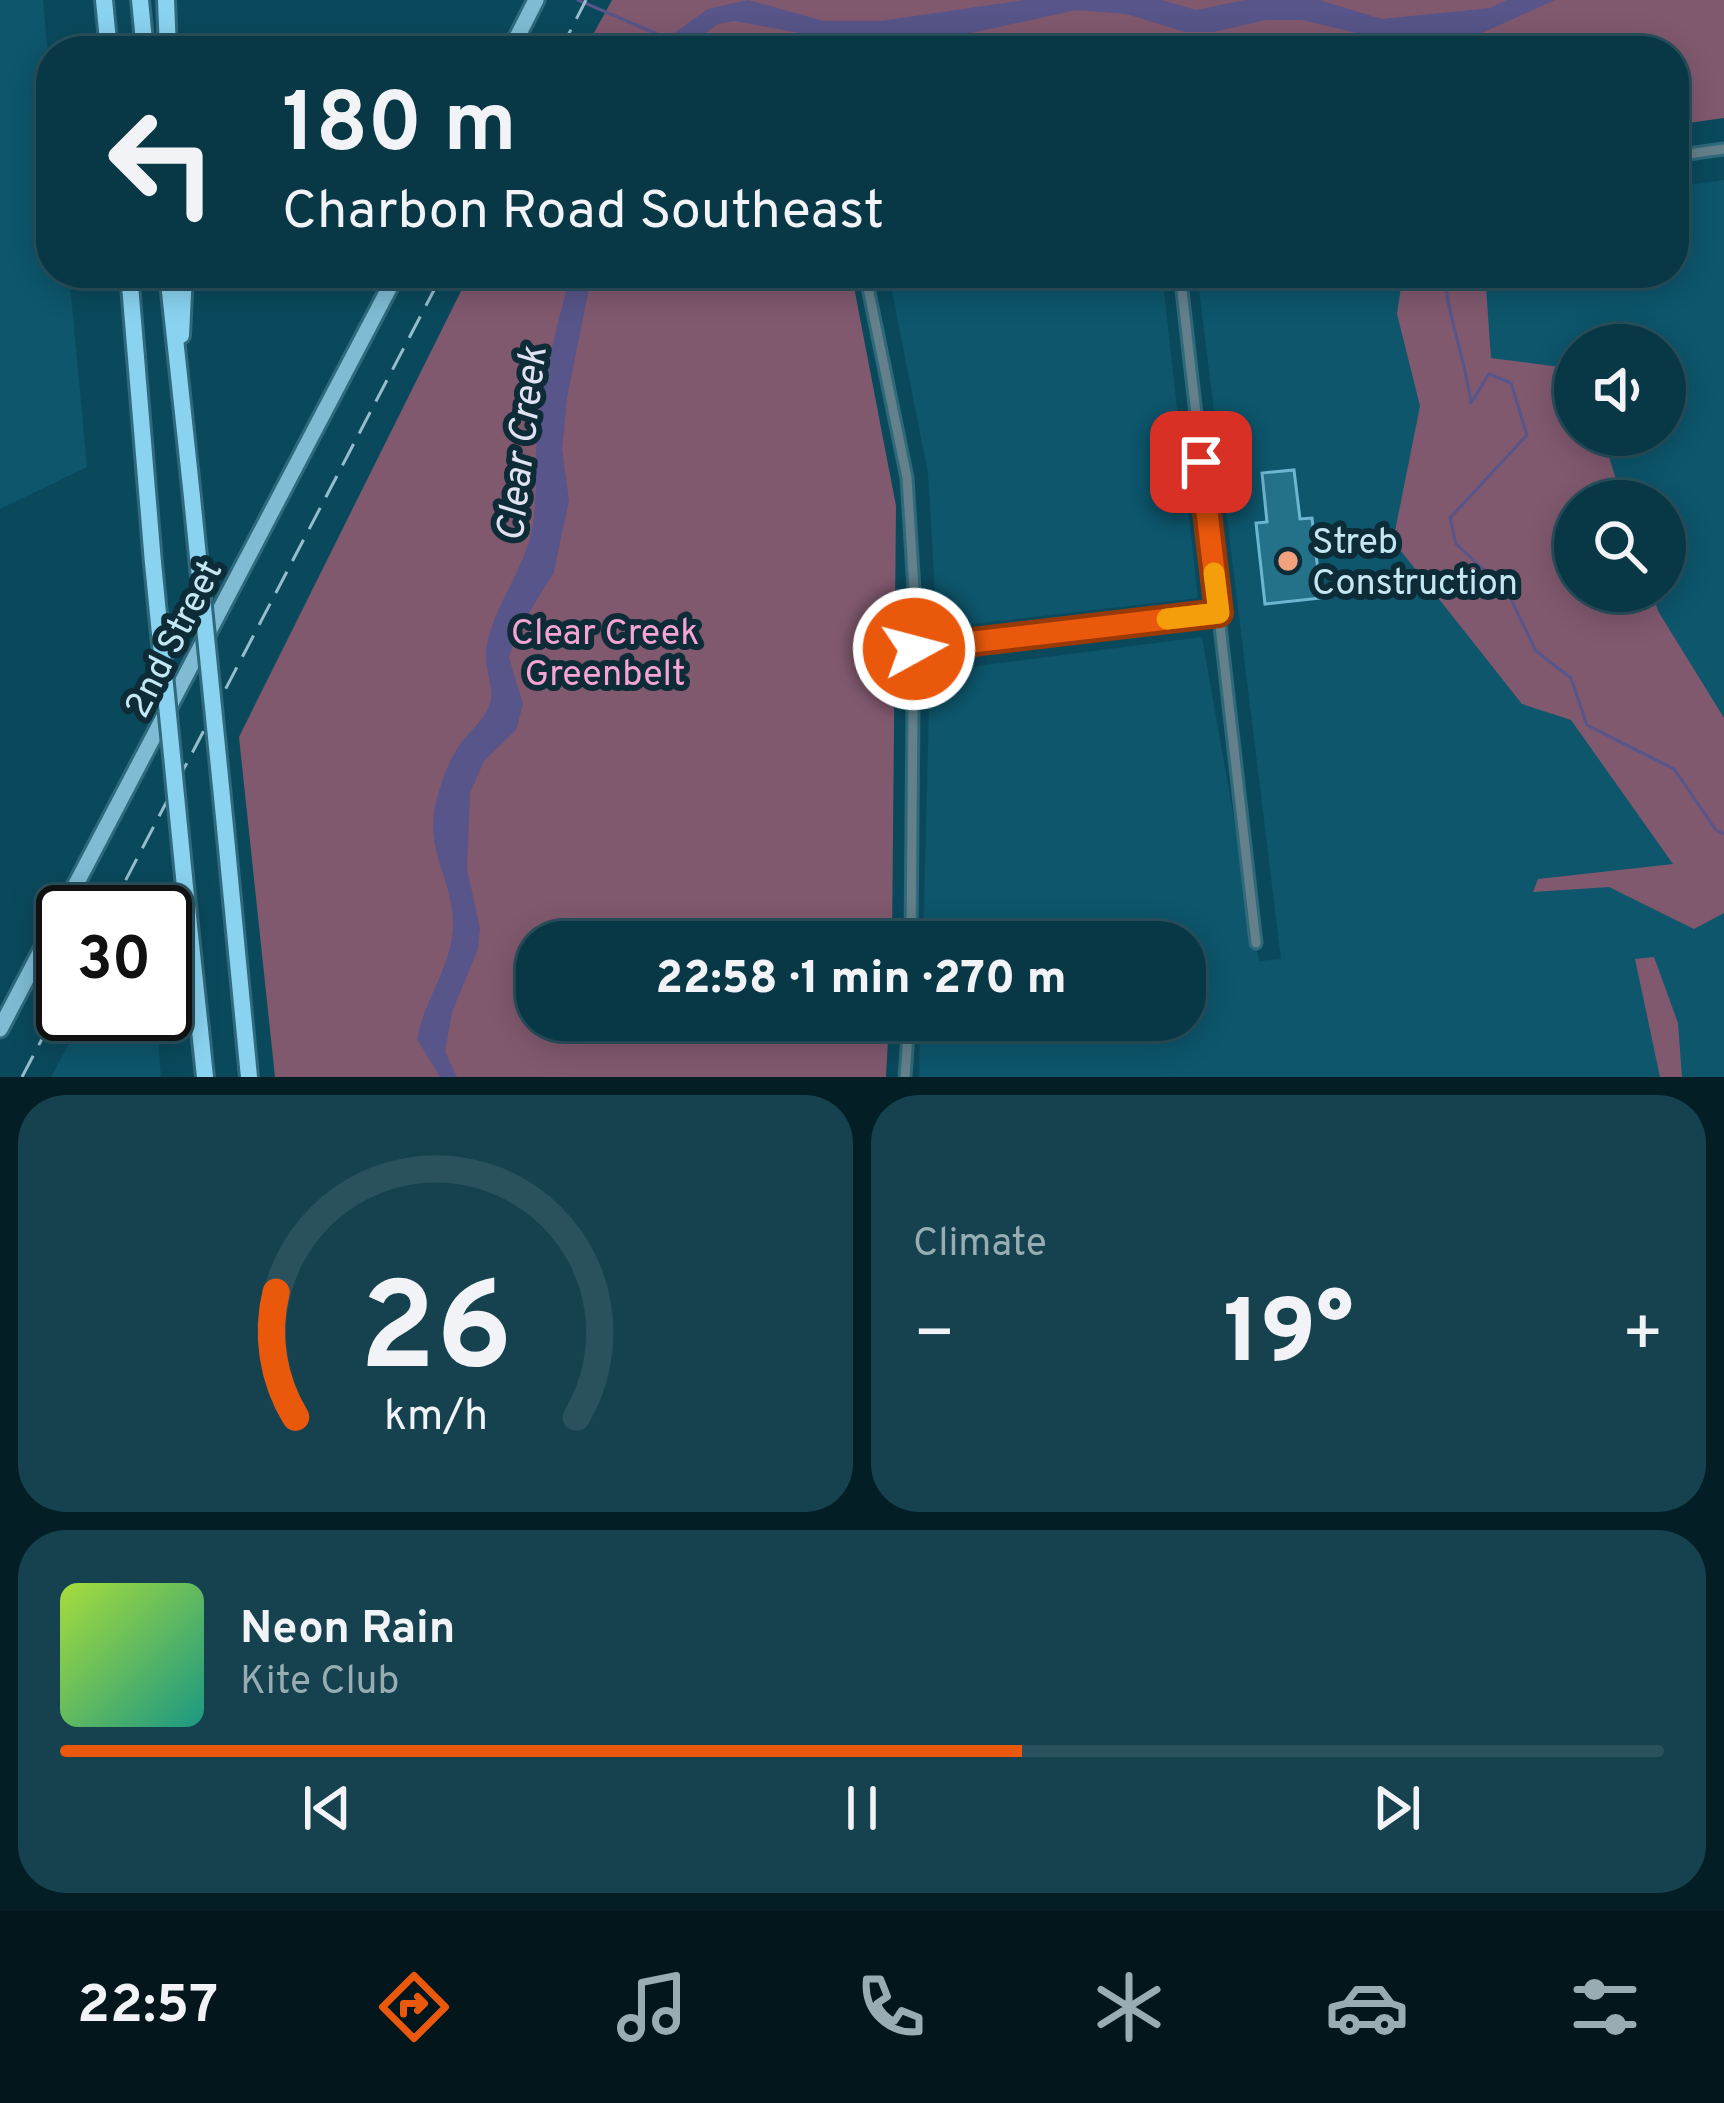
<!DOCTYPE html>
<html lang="en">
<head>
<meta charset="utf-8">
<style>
	:root { --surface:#083745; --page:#164250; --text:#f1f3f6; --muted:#98acb3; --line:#29515e; --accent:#ea580c }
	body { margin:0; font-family:Overpass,sans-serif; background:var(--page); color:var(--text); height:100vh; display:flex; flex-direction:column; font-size:45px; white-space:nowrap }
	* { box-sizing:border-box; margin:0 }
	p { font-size:39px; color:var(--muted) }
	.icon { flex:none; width:66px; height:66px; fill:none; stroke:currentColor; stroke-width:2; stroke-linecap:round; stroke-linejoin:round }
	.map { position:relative; height:1077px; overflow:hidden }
	.panel { display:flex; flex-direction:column; gap:18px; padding:18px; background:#041e26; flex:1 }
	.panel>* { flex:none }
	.guide { position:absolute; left:36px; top:36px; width:1653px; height:252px; border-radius:48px; box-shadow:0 6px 30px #0003,0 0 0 3px var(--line); background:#083745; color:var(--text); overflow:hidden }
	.fabs { position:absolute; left:1554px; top:324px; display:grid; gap:24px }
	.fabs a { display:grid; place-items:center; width:132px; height:132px; border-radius:50%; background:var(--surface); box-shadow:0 6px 30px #0003,0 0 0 3px var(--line); font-size:60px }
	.speed { position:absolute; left:36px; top:885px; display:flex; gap:24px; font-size:60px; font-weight:700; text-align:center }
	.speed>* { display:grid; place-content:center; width:156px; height:156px; border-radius:50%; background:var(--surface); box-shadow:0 6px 30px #0003,0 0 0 3px var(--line); line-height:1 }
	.speed .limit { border:6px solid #111; border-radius:18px; background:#fff; color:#111 }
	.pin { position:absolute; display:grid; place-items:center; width:102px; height:102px; color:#fff; margin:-51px; border-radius:24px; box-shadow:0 6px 18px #0006 }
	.me { position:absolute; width:132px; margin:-66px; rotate:83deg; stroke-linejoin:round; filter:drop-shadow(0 0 9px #0008) }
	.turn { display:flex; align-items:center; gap:42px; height:252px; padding:0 48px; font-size:54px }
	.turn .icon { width:156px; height:156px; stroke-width:2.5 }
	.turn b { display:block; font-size:84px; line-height:102px }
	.big { font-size:90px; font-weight:800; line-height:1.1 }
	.panel .tile { flex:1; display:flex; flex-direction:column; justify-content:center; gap:18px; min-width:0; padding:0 42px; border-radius:48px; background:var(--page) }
	.panel .dial { align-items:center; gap:0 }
	.dial svg { height:312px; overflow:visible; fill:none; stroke:var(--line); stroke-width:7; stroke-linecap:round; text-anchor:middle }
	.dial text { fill:var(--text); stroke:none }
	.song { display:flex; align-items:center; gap:36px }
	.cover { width:144px; height:144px; border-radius:18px; background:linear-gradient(135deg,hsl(80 70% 55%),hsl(170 70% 35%)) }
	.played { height:12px; border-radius:6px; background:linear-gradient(90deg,var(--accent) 60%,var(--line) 60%) }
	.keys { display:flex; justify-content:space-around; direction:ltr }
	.heat { display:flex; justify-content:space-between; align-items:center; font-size:66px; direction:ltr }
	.panel .tiles { flex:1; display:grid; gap:18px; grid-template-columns:1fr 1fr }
	.tile:last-child { grid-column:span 2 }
	.trip { position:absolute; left:516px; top:921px; width:690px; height:120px; border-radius:48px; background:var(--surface); box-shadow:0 6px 30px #0003,0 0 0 3px var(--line); font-weight:800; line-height:120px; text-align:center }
	.tab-bar { display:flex; height:192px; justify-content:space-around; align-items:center; background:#03161c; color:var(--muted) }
	.tab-bar .icon { width:84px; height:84px }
	.tab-bar .current { color:var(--accent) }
	.tab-bar b { font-size:54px; color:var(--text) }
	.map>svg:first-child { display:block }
</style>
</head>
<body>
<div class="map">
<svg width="1724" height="1077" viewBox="0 0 1724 1077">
	<rect width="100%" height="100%" fill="#0a495c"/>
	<g fill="#0d566c" fill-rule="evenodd">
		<path d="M0,0h43l8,86v187h18l18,194 -87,42z"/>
		<path d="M1724,180v897h-805l1,-57h265v-78h-262l7,-270 272,-35 57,324 22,-2 -84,-686h477v-86zM1575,345h90v90h-90zM1575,501h90v90h-90z"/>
		<path d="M963,273h199l36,325 -261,30 -9,-155 -38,-191z"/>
		<path d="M85,1014h71l5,63h-110z"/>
	</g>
	<g fill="#81596f">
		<path d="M612,0h1112v118l-50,7v-74h-1090z"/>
		<path d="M470,273h329l55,14 42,219 -4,436h-355v78h352l-3,57h-611l-36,-340z"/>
		<path d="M1403,273h82l6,85 84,11v66h27l21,66h-48v90h77l6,20 66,107v195l-30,16 -85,-42 -76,5 5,-13 135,-15 -102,-144 -49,-16 -129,-163 27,-135 -23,-92z"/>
		<path d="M1654,957l24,66 4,54h-22l-25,-118z"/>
	</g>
	<g fill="#575589">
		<path d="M748,0l76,21h56l145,-21h136l35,10 49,-10h74l63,19 108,-11 17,-8h48l-73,33 -11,18h-40l-129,-31h-36l-53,12h-28l-59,-18 -50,-4 -128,28h-121l-93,-17 -16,3 -37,27h-32l59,-42z"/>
		<path d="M571,273h21l-25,125 -5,51 7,51 -15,72 -38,62 -7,24 14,46 -7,26 -32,31 -14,32 -3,76 13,59 -2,21 -26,63 -7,40 12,25h-17l-23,-38c7,-39 35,-73 36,-113 1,-48 -29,-72 -17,-124 5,-20 13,-43 25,-59 11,-15 28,-26 30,-45 2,-18 -9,-34 -4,-54 10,-46 42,-79 47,-127 3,-27 1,-55 3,-83 5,-53 20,-109 34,-161z"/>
	</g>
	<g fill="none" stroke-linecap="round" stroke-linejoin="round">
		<g stroke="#575589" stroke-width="3">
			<path d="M578,0l86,37"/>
			<path d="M1444,273c4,46 21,85 27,130l18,-29 22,9 16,52 -77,83 6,26 51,47 29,60 35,27 16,47 87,44 42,61 8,4"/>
		</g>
	</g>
	<path fill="#24718a" stroke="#6db6d2" stroke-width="3" d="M1294,470l6,49 12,-1 9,80 -56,6 -9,-81 11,-1 -5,-49z"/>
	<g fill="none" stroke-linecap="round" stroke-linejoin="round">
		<g stroke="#2f697b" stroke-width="15">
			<g id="street">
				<path d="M1674,156l50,-7"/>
				<path d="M865,273l42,205 7,111 -3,353"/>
				<path d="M1180,273l76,670"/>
				<path d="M914,649l305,-36"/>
				<path d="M905,1077l4,-57"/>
			</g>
		</g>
		<g stroke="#2f697b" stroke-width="21">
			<g id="primary">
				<path d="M510,51l26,-51"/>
				<path d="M0,1029l397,-756"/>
			</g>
		</g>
		<g stroke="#2f697b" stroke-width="22">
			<g id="highway">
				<path d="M104,0l5,51"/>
				<path d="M140,0l5,51"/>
				<path d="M166,0l2,51"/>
				<path d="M129,273l24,290"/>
				<path d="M168,273l24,224"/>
				<path d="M181,335l3,-62"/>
				<path d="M225,827l24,250"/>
				<path d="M185,887l20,190"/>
			</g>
		</g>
		<use href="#street" stroke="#63808b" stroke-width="9"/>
		<use href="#primary" stroke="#7fbcd4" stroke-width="15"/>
		<use href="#highway" stroke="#8ad3f0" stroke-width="16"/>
		<g stroke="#94becd" stroke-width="3" stroke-dasharray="24 12" stroke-linecap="butt">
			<path d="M560,51l26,-51"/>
			<path d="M109,912l334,-639"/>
			<path d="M22,1077l41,-78"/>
		</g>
		<g stroke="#2f697b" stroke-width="22" stroke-linecap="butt">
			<g id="highway-bridge">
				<path d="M192,497l33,330"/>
				<path d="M153,563l32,324"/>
			</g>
		</g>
		<use href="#highway-bridge" stroke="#8ad3f0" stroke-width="16"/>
	</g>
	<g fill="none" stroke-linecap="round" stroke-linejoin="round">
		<g stroke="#983908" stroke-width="30">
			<path id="route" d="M914,649l305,-36 -18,-151"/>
		</g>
		<use href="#route" stroke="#ea580c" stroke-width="21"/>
		<path stroke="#f59e0b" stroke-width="21" d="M1167,619l52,-6 -5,-40"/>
	</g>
	<circle fill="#f1a17d" stroke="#0d2c37" stroke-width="4.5" cx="1288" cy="561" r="12"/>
	<g text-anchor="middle" stroke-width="12" stroke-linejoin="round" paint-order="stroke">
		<g font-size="36" fill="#c4e7f5" stroke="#0d2c37" text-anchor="start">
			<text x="1312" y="553">Streb<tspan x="1312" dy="41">Construction</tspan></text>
		</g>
		<g font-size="36" fill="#f6a4d2" stroke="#0d2c37">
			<text x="605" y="644">Clear Creek<tspan x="605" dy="41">Greenbelt</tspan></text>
		</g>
		<g font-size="36" fill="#c4e7f5" stroke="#0d2c37">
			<text transform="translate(172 638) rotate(-63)" y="13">2nd Street</text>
		</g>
		<g font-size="39" font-style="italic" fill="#e0e1f1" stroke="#0d2c37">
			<text transform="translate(520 444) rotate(-83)" y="14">Clear Creek</text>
		</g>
	</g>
</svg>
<div class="fabs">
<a><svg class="icon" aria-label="sound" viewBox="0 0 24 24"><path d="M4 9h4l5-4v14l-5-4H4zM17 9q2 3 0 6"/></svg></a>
<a><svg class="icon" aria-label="search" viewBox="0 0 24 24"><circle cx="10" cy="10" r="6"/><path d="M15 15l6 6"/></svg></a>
</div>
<div class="speed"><div class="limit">30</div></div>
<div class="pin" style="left:1201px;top:462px;background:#d93025"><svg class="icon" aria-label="arrive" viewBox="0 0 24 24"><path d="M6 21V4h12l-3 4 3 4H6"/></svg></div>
<svg class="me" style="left:914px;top:649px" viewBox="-20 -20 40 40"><circle r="17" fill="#ea580c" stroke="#fff" stroke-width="3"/><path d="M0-11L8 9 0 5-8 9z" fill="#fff"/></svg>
<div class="trip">22:58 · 1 min · 270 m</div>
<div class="guide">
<div class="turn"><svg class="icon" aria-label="left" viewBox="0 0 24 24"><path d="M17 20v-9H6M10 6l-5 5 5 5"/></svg><div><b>180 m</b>Charbon Road Southeast</div></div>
</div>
</div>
<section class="panel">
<div class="tiles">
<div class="tile dial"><svg viewBox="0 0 100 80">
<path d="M14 69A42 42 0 1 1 86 69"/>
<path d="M14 69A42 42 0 0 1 9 37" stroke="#ea580c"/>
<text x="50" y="56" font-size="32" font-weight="700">26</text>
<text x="50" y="72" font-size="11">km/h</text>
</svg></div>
<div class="tile"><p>Climate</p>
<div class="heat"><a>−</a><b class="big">19°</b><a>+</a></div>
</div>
<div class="tile">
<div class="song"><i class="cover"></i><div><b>Neon Rain</b><p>Kite Club</p></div></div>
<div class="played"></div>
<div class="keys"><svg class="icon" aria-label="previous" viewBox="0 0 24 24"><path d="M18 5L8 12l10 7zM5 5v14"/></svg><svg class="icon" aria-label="pause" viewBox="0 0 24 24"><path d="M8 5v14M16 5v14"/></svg><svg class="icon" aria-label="next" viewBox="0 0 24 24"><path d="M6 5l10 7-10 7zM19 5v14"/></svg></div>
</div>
</div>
</section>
<nav class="tab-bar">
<b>22:57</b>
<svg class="icon current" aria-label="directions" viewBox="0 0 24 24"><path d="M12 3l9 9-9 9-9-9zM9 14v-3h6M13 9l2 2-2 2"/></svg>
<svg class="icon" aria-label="music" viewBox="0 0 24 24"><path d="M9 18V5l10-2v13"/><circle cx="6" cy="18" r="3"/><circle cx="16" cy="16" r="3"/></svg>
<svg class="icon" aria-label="phone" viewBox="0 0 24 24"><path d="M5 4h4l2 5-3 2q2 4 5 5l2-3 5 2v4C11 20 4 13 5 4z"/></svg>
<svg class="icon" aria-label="climate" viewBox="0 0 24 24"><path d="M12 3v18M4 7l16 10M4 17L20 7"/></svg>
<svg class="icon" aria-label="car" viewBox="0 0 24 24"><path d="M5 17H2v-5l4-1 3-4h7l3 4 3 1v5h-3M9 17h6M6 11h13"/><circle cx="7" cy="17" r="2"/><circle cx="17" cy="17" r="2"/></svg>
<svg class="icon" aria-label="filters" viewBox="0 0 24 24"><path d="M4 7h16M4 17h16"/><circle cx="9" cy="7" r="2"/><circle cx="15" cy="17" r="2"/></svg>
</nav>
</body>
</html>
